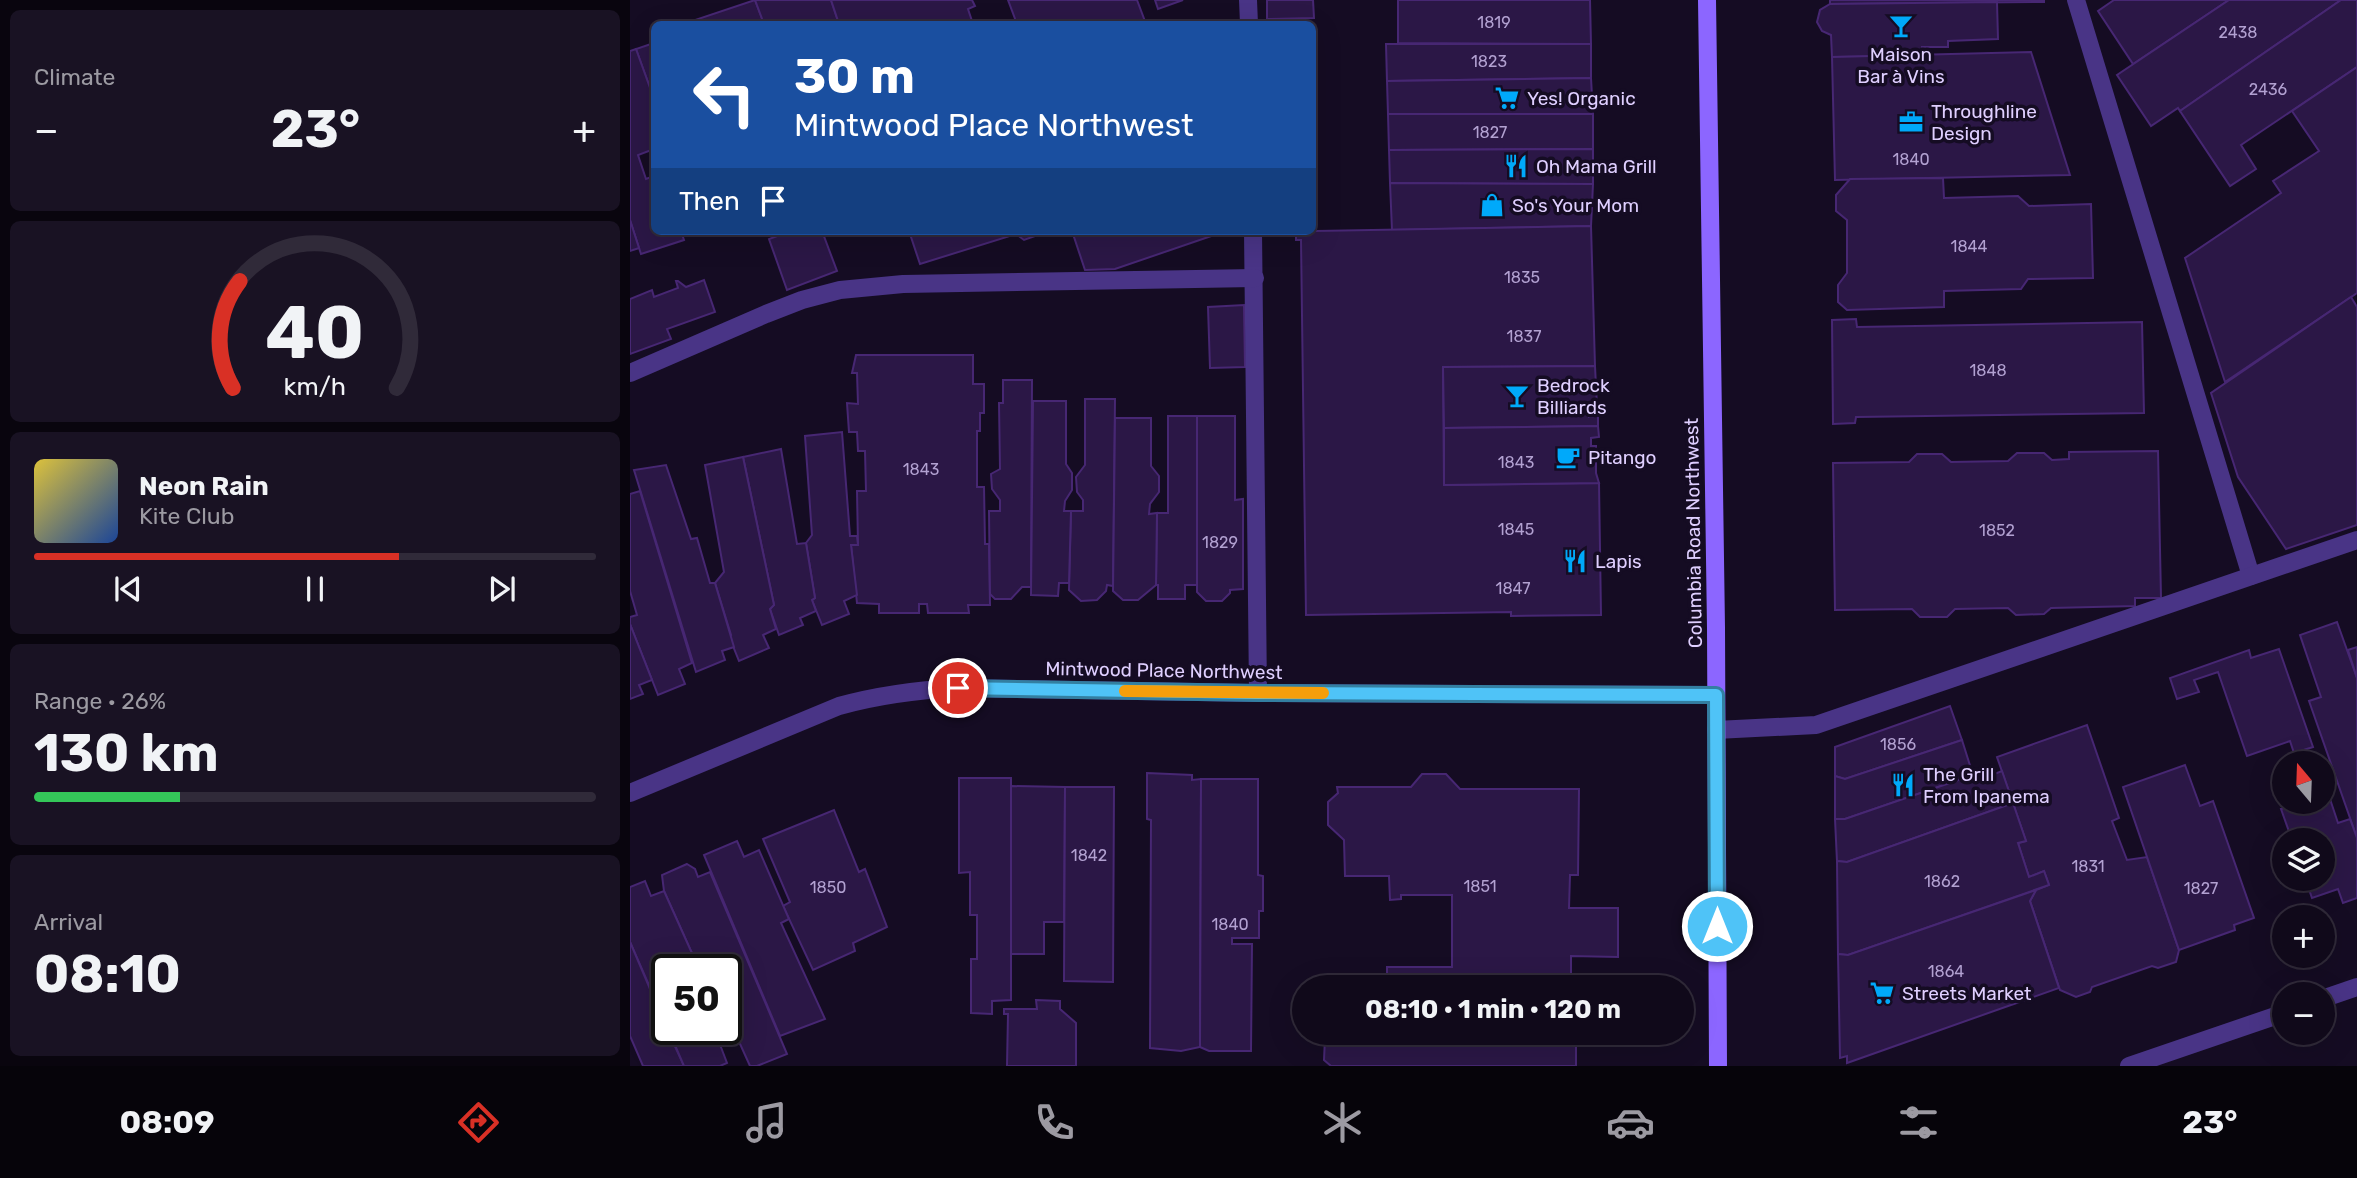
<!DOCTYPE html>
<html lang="en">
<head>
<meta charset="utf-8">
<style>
	:root { --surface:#10091a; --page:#191223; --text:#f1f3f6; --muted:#9c9aa2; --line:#302a39; --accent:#d93025 }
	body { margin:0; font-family:Rubik,sans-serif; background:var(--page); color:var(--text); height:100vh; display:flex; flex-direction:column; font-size:26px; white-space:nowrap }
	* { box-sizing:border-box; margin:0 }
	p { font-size:23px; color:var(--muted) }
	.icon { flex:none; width:38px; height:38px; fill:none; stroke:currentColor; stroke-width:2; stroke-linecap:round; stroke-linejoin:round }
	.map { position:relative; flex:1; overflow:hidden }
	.details { display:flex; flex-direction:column; gap:10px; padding:10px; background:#09050e; width:630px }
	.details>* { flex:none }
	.top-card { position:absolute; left:21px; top:21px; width:665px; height:214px; border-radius:10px; box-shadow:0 7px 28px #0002,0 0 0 2px var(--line); background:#1a4fa0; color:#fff; overflow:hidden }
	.needle { width:46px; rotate:341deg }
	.tools { position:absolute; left:1642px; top:751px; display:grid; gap:14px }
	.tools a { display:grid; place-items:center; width:63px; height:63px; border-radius:50%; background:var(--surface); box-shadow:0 7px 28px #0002,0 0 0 2px var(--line); font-size:35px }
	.speed { position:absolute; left:21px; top:954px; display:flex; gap:14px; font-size:35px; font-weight:700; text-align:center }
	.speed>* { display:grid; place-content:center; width:91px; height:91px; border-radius:50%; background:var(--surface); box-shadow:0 7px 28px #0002,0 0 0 2px var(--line); line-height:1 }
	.speed .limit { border:4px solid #111; border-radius:10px; background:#fff; color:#111 }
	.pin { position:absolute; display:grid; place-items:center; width:60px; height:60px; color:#fff; margin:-30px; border:4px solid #fff; border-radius:50%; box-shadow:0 2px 7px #0007 }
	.me { position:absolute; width:77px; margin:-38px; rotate:0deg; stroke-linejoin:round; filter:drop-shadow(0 0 5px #0008) }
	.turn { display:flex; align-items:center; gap:24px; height:147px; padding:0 28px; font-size:32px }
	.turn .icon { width:91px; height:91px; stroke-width:2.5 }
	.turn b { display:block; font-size:49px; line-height:60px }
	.then { display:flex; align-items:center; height:66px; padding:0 28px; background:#0003; gap:14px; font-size:26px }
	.big { font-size:52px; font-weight:700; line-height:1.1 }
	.details .tile { flex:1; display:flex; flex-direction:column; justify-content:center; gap:10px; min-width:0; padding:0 24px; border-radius:10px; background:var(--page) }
	.details .dial { align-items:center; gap:0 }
	.dial svg { height:182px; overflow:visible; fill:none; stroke:var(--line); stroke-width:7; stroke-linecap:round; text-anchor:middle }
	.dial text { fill:var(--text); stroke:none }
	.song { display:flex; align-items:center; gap:21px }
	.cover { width:84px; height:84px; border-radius:10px; background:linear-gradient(135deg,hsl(50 70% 55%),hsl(220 70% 35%)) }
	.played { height:7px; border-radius:4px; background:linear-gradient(90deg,var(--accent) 65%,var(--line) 65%) }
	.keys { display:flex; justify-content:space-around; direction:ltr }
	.heat { display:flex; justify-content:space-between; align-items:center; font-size:38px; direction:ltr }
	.charge { height:10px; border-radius:5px; background:linear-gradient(90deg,#34c759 26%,var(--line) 0) }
	.trip { position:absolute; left:662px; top:975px; width:402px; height:70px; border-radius:35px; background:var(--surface); box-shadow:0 7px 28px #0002,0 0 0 2px var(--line); font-weight:700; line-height:70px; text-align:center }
	.tab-bar { display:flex; height:112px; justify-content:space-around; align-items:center; background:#06040a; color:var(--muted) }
	.tab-bar .icon { width:49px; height:49px }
	.tab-bar .on { color:var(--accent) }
	.tab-bar b { font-size:32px; color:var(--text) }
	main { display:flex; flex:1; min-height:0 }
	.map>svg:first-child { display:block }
</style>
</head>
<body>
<main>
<section class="details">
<div class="tile"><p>Climate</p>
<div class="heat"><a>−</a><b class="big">23°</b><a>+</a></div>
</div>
<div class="tile dial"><svg viewBox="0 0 100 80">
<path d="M14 69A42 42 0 1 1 86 69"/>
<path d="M14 69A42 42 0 0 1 17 22" stroke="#d93025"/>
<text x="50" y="56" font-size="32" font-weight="700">40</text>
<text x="50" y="72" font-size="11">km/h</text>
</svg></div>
<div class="tile">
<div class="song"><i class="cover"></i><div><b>Neon Rain</b><p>Kite Club</p></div></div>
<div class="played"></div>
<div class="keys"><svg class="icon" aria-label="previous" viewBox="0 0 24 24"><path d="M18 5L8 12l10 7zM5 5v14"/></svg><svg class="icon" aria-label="pause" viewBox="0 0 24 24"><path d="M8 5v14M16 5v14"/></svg><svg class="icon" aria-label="next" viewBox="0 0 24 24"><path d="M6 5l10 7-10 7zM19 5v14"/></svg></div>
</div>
<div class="tile"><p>Range · 26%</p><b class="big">130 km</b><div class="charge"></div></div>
<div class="tile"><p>Arrival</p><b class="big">08:10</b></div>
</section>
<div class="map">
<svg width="1727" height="1066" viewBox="0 0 1727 1066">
	<rect width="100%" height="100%" fill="#150c23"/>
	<g fill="#2b1746" stroke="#472773" stroke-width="2">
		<path d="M125,0l9,24h-67l-2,-4z"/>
		<path d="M125,0h76l8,24h-75z"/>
		<path d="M201,0h141l3,6 -7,3 5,15h-134z"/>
		<path d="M378,0h129l9,24h-129z"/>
		<path d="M525,0h28l-25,9z"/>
		<path d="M637,0h46l1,18 -47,1z"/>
		<path d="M768,0h192l1,44 -193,-1z"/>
		<path d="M1200,0h214v2l-214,2z"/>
		<path d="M1484,0h115l-96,64 -35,-53z"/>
		<path d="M1599,0h112l-161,111 -2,-3 -27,18 -34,-51z"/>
		<path d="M1711,0h16v67l-116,78 15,24 -26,17 -50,-75z"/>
		<path d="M1367,2l1,37 -50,2v6h-26v9l-90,1 -1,-22 -9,-4 -5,-9 3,-12 10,-6z"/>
		<path d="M24,43v56l-18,-50z"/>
		<path d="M756,44h205v34l-204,3z"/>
		<path d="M6,49l18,50v50l-16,6 8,24 8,-3v55h27l3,9 -43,14 -11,-34v-169z"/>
		<path d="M1401,52l39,123 -235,5 -3,-123z"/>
		<path d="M1727,67v226l-132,89 -40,-124 96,-65 -8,-12 46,-30 -27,-40z"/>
		<path d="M961,78l2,36h-205l-1,-33z"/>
		<path d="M758,114h205v35l-204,1z"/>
		<path d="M963,149v35l-203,-1 -1,-33z"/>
		<path d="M1313,178l1,20 74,-2 11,10 62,-2 2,74 -65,1 -7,10 -77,2v16l-97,3 -9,-8v-17l9,-12v-53l-11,-9v-16l14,-16z"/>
		<path d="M760,183l203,1 -2,42 -199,4z"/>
		<path d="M682,219h3l1,12 275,-5 4,140 -152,1 1,118 155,-2 2,132 -90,1v-4l-205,3 -5,-375h-5v-9h16z"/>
		<path d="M0,220l9,28 -9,3z"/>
		<path d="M161,231h31l15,40 -50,19 -18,-51z"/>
		<path d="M279,231h130l-1,4 -14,5 -8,-6 -96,30z"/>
		<path d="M442,231h154l-111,38 -30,1z"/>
		<path d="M74,280l11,32 -48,17 4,10 -41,15v-55l22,-9 2,7 24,-9 -2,-7h2l8,6z"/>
		<path d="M1721,297l6,10v218l-71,24 -48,-72 -27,-84z"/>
		<path d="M614,305l1,62 -35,1 -2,-61z"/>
		<path d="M1226,319l1,8 285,-5 2,91 -288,4 -1,6 -22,1 -1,-104z"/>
		<path d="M226,355h117v29h11v29h-4v18h-3v56h7l1,57h4l1,61h-22l1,8h-41l-1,-9h-8v9h-40v-9l-22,-1 -6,-58h7l-1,-54h9l-1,-40h-7l-1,-19h-8l-2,-29 11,1 -1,-31h-5z"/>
		<path d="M965,366l2,41h-8v10l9,-1v10l-154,2 -1,-61z"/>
		<path d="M373,380h29l-1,207h-9l-11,12h-16l-5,-5 -1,-83h11v-11l-8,-11 -1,-15 9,-5 -1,-66h4z"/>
		<path d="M455,399h30l-2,187 -6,-1 -1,6 -9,9 -16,1 -12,-11 2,-79h12v-11l-6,-8 -1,-15 9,-12z"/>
		<path d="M403,401h33v63l6,9v17l-7,11 -1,10h7l-2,72h-10l-1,13 -27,-1z"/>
		<path d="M538,416h29v169h-12v14h-27v-14h-2l1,-72h11z"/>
		<path d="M567,416h38v84l8,-1v90l-13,1v3l-8,8h-16l-9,-9z"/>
		<path d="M485,418h36v48l8,10v16l-9,12 -1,10 8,-1 -1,72 -18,15h-15l-10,-9z"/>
		<path d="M968,426l1,11 -8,1v8h5v27l3,10 -155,2v-57z"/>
		<path d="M212,432l8,104h7l1,9h-7l6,50 -13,6 5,13 -27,11 -10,-25 3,-2 -9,-55 6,-8 -7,-99z"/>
		<path d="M151,449l16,95 9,-1 9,55 -3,2 4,11 -16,7 3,7 -24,10 -9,-26 4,-4 -31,-148z"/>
		<path d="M1528,451l3,147h-26v8l-84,2 -7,6 -28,1 -8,-7 -53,1 -8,8h-27l-8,-8 -77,1 -2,-147 76,-1 8,-8h25l9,8 57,-1 9,-8h27l8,7 17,-1v-7z"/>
		<path d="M113,457l31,148 -4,4 6,20 -13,6 6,13 -30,13 -10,-25 2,-1 -16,-52 9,-11 -19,-107z"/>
		<path d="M36,465l25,74 6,-1 13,45h5l19,64 -12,4 3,9 -29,12 -62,-202z"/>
		<path d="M10,491l52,172 -13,6 6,15 -27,11 -28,-71v-7l7,-2 -7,-24v-97z"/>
		<path d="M1707,622l20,56v160l-48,-137 12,-4 -21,-62z"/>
		<path d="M0,624l22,56 -13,5 4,9 -13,5z"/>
		<path d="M1727,647v31l-9,-28z"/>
		<path d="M1649,649l34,98 -19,6 -4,-12 -43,15 -29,-84 -24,8 5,12 -22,7 -7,-21 79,-28 2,8z"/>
		<path d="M1320,706l12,34 -117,39 -10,-3v-29z"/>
		<path d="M1457,725l32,93 -7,3 15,39 20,-3 32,93 -3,12 -18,6 -6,-2 -60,21 -2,5 -14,5 -16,-7 -30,-89 6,-11 13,-5 -5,-14 -15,6 -11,-34 8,-2 -29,-84z"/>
		<path d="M1332,740l11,35 -128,44h-10v-43l10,3z"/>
		<path d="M1555,765l15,41 13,-5 41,117 -20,7 1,5 -56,20 -56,-163z"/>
		<path d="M1372,771l11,32 -166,59 -10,-1 -2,-42h10l128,-44 3,6z"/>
		<path d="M517,773l45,2v5l9,-1 -1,268 -19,4 -31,-3 1,-228 -4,-1z"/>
		<path d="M792,774h24l14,15h119l-1,86h-8l-1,33h49v49l-47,-1v31h-228v-3h44v-17h65v-72h-51v4l-11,1 -1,-24h-44l-1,-36 -16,-15v-23l10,-9 -1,-6h74z"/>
		<path d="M329,778h52v222l-19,1v13l-21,-1v-54h6v-44h-7v-43l-11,1z"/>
		<path d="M571,779h57v96l5,1v35h-4v27h-27v6h20l-1,107h-42l-9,-4z"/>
		<path d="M1694,781l14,42 12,-4 7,19v60l-14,5 -5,-14 -26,9 -7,-20h17v-38h-30l-11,-31 23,-7h18z"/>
		<path d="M381,786l54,1 -1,135h-20v32h-33z"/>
		<path d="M435,787h49l-1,195 -49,-1z"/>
		<path d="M1383,803l13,38 -8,2 11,34 15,-6 5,14 -201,70 -10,-1 -1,-93 10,1z"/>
		<path d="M204,810l25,62 6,-3 22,58 -34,16 2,8 -42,19 -30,-64 7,-4 -27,-63z"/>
		<path d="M107,841l7,16 15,-7 30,69 -8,4 44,96 -45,17 -76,-181z"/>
		<path d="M57,864l8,5 3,8 12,-5 77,182 -30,12h-7l-19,-42 4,-1 -4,-9 1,-15 -6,-1v-28h-18l-6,-14 -7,4 -31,-69 -2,-16z"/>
		<path d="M15,881l6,15 13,-5 31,69 -7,3 3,7h-24v56l-37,-84v-55z"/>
		<path d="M1406,890l-6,11 29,87 -212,75v-7l-7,2 -2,-104 10,1z"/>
		<path d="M0,942l37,87 17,37h-41l-13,-30z"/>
		<path d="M406,1000l24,1v8l16,14v43h-69l1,-52h-4v-5h33z"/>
		<path d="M38,1029h46l13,34 -7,3h-36z"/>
		<path d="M700,1032h246v34h-245l-7,-6 1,-22z"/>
	</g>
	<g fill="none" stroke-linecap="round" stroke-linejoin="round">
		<g stroke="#493486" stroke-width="18">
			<path d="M618,0l1,24"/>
			<path d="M1446,0l175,576"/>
			<path d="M623,231l5,462"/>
			<path d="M0,373l136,-59 36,-14 38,-10 63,-6 352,-6"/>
			<path d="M1086,730l100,-5 541,-185"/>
		</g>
		<g stroke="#493486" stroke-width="18">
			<path d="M0,793l209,-87c40,-11 78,-16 119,-18l300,5 458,2"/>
			<path d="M1692,999l35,-12"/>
			<path d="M1499,1066l155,-53"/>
		</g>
		<path stroke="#8c66ff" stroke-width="18" d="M1077,0l9,628 2,438"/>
	</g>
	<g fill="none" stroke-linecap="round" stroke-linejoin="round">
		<g stroke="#337fa1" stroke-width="18">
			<path id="route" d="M328,688l300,5 458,2 1,231"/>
		</g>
		<use href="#route" stroke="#4fc3f7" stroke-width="12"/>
		<path stroke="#f59e0b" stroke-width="12" d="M495,691l198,2"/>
	</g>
	<defs>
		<g id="bar-bare" transform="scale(1.89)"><path d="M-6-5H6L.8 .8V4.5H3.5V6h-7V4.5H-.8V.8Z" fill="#00a9fa" stroke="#150c23" stroke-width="2.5" paint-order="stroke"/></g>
		<g id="supermarket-bare" transform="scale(1.89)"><path d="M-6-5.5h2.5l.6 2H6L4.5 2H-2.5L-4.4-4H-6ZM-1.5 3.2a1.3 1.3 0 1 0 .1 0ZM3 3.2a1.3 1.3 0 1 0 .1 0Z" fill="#00a9fa" stroke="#150c23" stroke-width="2.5" paint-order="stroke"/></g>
		<g id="office-bare" transform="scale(1.89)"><path d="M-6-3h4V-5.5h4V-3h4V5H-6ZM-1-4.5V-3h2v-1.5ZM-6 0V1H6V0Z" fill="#00a9fa" stroke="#150c23" stroke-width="2.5" paint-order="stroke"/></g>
		<g id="restaurant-bare" transform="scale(1.89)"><path d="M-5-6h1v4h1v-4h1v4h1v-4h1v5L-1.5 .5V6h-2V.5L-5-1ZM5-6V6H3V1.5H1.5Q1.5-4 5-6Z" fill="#00a9fa" stroke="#150c23" stroke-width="2.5" paint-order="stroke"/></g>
		<g id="shop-bare" transform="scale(1.89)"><path d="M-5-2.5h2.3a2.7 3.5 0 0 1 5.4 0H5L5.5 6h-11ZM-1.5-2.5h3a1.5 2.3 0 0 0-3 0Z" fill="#00a9fa" stroke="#150c23" stroke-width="2.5" paint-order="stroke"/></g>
		<g id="cafe-bare" transform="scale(1.89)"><path d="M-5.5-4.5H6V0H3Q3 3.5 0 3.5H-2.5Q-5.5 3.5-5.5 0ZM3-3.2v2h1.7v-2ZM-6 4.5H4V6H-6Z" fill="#00a9fa" stroke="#150c23" stroke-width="2.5" paint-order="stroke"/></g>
	</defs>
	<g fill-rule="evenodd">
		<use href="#bar-bare" x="1271" y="26"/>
		<use href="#supermarket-bare" x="877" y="98"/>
		<use href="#office-bare" x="1281" y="122"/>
		<use href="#restaurant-bare" x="886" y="166"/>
		<use href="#shop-bare" x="862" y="205"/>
		<use href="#bar-bare" x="887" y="396"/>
		<use href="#cafe-bare" x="938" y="457"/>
		<use href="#restaurant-bare" x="945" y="561"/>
		<use href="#restaurant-bare" x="1273" y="785"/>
		<use href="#supermarket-bare" x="1252" y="993"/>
	</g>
	<g text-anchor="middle" stroke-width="7" stroke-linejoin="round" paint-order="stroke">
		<g font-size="16" fill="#b2a1d1">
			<text x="864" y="28">1819</text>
			<text x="1608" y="38">2438</text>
			<text x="859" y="67">1823</text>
			<text x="1638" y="95">2436</text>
			<text x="860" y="138">1827</text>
			<text x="1281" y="165">1840</text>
			<text x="1339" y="252">1844</text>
			<text x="892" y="283">1835</text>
			<text x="894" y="342">1837</text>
			<text x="1358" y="376">1848</text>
			<text x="886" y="468">1843</text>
			<text x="291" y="475">1843</text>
			<text x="886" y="535">1845</text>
			<text x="1367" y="536">1852</text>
			<text x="590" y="548">1829</text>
			<text x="883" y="594">1847</text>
			<text x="1268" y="750">1856</text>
			<text x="459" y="861">1842</text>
			<text x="1458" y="872">1831</text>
			<text x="1312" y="887">1862</text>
			<text x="850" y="892">1851</text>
			<text x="198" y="893">1850</text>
			<text x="1571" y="894">1827</text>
			<text x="600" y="930">1840</text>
			<text x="1316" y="977">1864</text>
		</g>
		<g font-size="19" fill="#dfcfff" stroke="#150c23" text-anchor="start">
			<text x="1271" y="61" text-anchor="middle">Maison<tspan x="1271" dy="22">Bar à Vins</tspan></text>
			<text x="897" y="105">Yes! Organic</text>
			<text x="1301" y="118">Throughline<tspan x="1301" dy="22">Design</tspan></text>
			<text x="906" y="173">Oh Mama Grill</text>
			<text x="882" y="212">So's Your Mom</text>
			<text x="907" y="392">Bedrock<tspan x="907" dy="22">Billiards</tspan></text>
			<text x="958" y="464">Pitango</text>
			<text x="965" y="568">Lapis</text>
			<text x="1293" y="781">The Grill<tspan x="1293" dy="22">From Ipanema</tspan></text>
			<text x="1272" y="1000">Streets Market</text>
		</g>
		<g font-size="19" fill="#dfcfff" stroke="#150c23">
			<text transform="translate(1063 533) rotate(-91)" y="7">Columbia Road Northwest</text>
			<text transform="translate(534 670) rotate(1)" y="7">Mintwood Place Northwest</text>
		</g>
	</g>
</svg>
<div class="tools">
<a><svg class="needle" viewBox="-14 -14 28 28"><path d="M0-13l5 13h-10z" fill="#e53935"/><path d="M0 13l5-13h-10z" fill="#9c9aa2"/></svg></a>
<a><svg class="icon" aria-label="layers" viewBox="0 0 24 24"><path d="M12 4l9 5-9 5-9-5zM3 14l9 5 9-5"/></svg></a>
<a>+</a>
<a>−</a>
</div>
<div class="speed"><div class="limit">50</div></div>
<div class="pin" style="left:328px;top:688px;background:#d93025"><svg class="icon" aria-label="arrive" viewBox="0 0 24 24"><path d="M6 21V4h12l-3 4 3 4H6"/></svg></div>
<svg class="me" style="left:1087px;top:926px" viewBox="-20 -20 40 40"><circle r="17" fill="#4fc3f7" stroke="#fff" stroke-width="3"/><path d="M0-11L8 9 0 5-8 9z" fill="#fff"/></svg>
<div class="trip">08:10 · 1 min · 120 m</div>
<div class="top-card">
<div class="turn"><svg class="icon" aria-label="left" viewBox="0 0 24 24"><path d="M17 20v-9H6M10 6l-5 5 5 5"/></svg><div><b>30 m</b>Mintwood Place Northwest</div></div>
<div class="then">Then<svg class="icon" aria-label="arrive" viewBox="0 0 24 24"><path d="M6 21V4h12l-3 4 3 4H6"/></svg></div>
</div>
</div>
</main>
<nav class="tab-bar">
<b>08:09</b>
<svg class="icon on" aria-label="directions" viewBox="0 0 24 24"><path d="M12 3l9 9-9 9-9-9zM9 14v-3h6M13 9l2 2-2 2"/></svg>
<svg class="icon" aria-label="music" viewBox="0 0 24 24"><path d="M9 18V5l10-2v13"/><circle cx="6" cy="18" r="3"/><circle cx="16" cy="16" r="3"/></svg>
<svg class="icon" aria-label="phone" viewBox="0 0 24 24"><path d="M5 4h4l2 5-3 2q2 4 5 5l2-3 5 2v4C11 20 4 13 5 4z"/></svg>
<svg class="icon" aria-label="climate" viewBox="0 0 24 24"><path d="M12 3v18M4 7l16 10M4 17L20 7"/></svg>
<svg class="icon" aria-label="car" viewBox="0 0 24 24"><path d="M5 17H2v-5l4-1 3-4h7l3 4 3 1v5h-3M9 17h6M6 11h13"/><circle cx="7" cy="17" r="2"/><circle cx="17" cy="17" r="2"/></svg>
<svg class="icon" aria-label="filters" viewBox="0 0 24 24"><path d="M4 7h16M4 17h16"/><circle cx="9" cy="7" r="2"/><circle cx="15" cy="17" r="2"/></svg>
<b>23°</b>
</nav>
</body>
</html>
